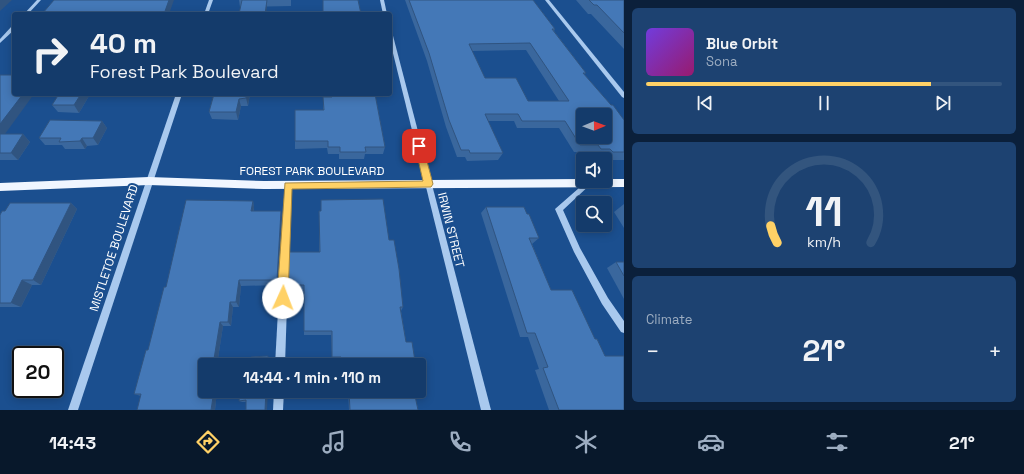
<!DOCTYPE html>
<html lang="en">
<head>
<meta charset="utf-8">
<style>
	:root { --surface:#143b6b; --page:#1d4271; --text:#f1f3f6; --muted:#9dadc1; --line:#33557e; --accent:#ffd166 }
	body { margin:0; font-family:"Space Grotesk",sans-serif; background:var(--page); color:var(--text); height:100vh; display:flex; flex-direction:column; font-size:15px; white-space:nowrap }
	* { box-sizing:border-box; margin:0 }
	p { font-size:13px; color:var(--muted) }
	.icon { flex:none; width:22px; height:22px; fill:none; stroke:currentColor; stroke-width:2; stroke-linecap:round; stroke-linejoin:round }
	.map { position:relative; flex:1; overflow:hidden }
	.sheet { display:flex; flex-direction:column; gap:8px; padding:8px; background:#0b203b; width:400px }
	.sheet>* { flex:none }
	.top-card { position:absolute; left:12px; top:12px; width:380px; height:84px; border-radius:4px; box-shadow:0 2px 10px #0003,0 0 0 1px var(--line); background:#143b6b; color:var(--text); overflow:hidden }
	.needle { width:26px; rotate:89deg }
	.fabs { position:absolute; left:576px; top:108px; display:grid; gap:8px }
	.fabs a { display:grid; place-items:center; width:36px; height:36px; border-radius:4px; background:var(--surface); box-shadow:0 2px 10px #0003,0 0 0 1px var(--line); font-size:20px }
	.speed { position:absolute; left:12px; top:346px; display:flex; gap:8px; font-size:20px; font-weight:700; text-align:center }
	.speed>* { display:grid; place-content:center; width:52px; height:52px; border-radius:50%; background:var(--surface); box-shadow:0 2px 10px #0003,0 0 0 1px var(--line); line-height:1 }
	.speed .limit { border:2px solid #111; border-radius:6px; background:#fff; color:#111 }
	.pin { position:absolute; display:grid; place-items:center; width:34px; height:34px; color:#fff; margin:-17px; border-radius:8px; box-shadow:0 2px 6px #0006 }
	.me { position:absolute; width:44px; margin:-22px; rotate:2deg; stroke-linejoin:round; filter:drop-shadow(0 0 3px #0008) }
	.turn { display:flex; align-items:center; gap:14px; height:84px; padding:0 12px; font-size:18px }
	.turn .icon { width:52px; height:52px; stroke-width:2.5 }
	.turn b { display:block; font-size:28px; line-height:34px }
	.big { font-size:30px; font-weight:700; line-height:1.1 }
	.sheet .tile { flex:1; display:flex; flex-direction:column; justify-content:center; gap:6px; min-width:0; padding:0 14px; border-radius:6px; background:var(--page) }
	.sheet .dial { align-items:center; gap:0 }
	.dial svg { height:104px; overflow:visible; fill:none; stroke:var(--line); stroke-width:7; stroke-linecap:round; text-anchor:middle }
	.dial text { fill:var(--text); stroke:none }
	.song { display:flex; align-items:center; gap:12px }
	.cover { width:48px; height:48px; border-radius:6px; background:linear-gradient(135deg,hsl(260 70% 55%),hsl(320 70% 35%)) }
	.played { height:4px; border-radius:2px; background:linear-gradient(90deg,var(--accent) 80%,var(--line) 80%) }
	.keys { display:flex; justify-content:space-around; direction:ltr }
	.heat { display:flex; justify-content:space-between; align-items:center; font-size:22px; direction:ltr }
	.trip { position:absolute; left:198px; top:358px; width:228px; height:40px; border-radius:4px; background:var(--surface); box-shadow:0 2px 10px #0003,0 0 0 1px var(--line); font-weight:700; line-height:40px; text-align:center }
	.tabs { display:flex; height:64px; justify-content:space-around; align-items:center; background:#08182b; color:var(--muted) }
	.tabs .icon { width:28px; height:28px }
	.tabs .active { color:var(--accent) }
	.tabs b { font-size:18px; color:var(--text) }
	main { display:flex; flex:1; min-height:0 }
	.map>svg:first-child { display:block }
</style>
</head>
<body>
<main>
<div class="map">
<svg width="624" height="410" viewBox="0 0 624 410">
	<rect width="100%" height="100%" fill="#1b4f8f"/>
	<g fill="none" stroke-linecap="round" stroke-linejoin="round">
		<g fill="#a9c9ee" fill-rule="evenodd">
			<path d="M37,0h4l-13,14h-4z"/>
			<path d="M209,0h4l-5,14h-4z"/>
			<path d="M380,0h4l3,14h-4z"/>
			<path d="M545,0h4l75,92v6l-2,-1z"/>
			<path d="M12,26h2v4l-14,13v-4z"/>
			<path d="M390,31l2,1 99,378h-10l-91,-369z"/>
			<path d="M176,94h6l-104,316h-10z"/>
			<path d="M587,181h6v1l-30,28 17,38 28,50 16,23v12l-3,-1 -19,-28 -28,-52 -19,-43z"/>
			<path d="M288,182l3,3 -6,180h-10l10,-180z"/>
			<path d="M274,391h10l-1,19h-10z"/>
		</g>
		<path fill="#f0f6ff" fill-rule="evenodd" d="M149,177l115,4 319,-2v2h22v-2h19v8l-360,2 -115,-4 -149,6v-8z"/>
	</g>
	<g fill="#3a679d" fill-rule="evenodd">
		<path d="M239,0h52v6l-51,1z"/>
		<path d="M405,0h128l22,29 -1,2 32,42 -2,1 40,46v40h-19l-2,-4h-9l-3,-4h-17l-15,-24h-42l-3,-7h-26l15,32 -5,7 -31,1 -2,-4h-8l-11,-30 -19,-66zM526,50l33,51h-31l-43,-23 -13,-27z"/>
		<path d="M576,0h48v49l-33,-35h-3z"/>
		<path d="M0,75l5,59h18l7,8 -12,18h-18z"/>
		<path d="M59,94h55v1l-25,1 -10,17 -21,-1 -6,-7z"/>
		<path d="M214,94h36l-2,12h-7l-3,14 -26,-1 -3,-7z"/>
		<path d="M331,94h44l10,53 -2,7h-18l-1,5h-25v-5h-11l-1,-6 -32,1v-8l28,-31v-13h8z"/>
		<path d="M102,121l5,7 -9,17 -11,1 -2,3h-20l-3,-4h-17l-6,-7z"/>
		<path d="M253,201l1,6v4h27l1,6 -4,68 -37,1 -2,21h-6l-2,19h-8l-6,39h-12v26h12l-2,19 -74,-14 -7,-2 14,-44 18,-63z"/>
		<path d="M71,203l6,6 -36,76h-9l-11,22h-21v-92z"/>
		<path d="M624,204v24l-10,-16z"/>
		<path d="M486,207l53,31 -7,6 19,46 73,120h-75l-14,-40 4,-1 -11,-32h-8l-39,-124z"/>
		<path d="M319,217l70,23 14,67 -2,4 5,31 9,19 -3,3h-2v1h-70v-5h-8l-1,-25h-27v-45h-9l-1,-5h-5l-1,-5 31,-28z"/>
		<path d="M616,262h8v37l-17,-31z"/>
		<path d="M240,391l27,19 -21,-8h-4l-3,-1z"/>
		<path d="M348,391h66l4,19h-69z"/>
	</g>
	<g fill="#305480">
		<path d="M0,0h12l-12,11z"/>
		<path d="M169,0h5l-5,14h-5z"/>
		<path d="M267,0v7l-1,7h-1z"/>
		<path d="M23,94h11l-29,40 -5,3v-13z"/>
		<path d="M81,94h7l1,2 -10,17 -5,-8z"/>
		<path d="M247,94h3l-2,12 -2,-8z"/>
		<path d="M239,99l2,7 -3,14 -2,-8z"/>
		<path d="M102,121l5,7 -9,17 -5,-7z"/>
		<path d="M23,134l7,8 -12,18 -7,-7z"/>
		<path d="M82,138l5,8 -2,3 -5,-8z"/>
		<path d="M253,201l1,6 -1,10 -2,-6z"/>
		<path d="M71,203l6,6 -36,76 -8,-5z"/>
		<path d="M281,211l1,6 -4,68 -1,-5z"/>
		<path d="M22,280l10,5 -11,22 -10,-4z"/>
		<path d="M239,280l2,6 -2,21 -3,-5z"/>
		<path d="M230,302l3,5 -2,19 -3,-4z"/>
		<path d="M220,322l3,4 -6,39h-4z"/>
		<path d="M268,356l1,3v6h-2z"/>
		<path d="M214,391h3l-2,19h-4z"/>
		<path d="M266,391h2l-1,19h-2z"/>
	</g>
	<g fill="#4478b7" stroke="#305480" fill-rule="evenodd">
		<path d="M54,0h115l-5,14h-122z"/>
		<path d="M242,0h25l-2,14h-26z"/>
		<path d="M323,0h35l3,14h-38z"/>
		<path d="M409,0h124l22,29h-3l34,44h-3l28,32h2l11,15v32h-11l-3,-3h-9l-3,-4h-18l-15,-24h-43l-4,-7h-33l18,39h-33l-1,-3h-8l-12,-30 -20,-67zM530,43l39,58h-41l-12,-23h-31l-16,-34zM583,115h22v22h-22z"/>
		<path d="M589,0h35v33l-27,-28h-3z"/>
		<path d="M0,75h14v19h9l-23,30z"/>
		<path d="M59,94h22l-7,11h-22z"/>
		<path d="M214,94h33l-1,4 -7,1 -3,13h-27z"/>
		<path d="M332,94h43l10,53h-20l1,5h-26v-5h-12v-6h-33v-31h29l-1,-13h9z"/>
		<path d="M50,120l52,1 -9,17h-11l-2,3 -21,1 2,-4h-22z"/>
		<path d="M0,134h23l-12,19h-11z"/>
		<path d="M383,199l6,41h5l5,29 4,38h-3l6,35h6l3,19h-6l1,4h-69v-8h-9v-26h-28v-46h-10v-5h-6l1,-28h31l-1,-41h2v-11z"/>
		<path d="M186,200l67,1 -2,10h30l-4,69h-38l-3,22h-6l-2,20h-8l-7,43h-8v26h9l-3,19h-74l4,-16h-7l12,-44h2l16,-63h2z"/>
		<path d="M10,203h61l-38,77h-11l-11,23h-11v-88l2,-4h3z"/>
		<path d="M486,207h38l3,7h2l10,24h-10l22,52h21l23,49h2l8,17h19v54h-65l-16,-42 5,-1 -13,-34h-8z"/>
		<path d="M616,262h8v14z"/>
		<path d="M268,356l-1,9h-17l1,-8z"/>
		<path d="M240,391h26l-1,19h-19v-10l-7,1z"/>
		<path d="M349,391h65l4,19h-68z"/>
	</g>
	<path fill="#ffd166" stroke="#a68842" d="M419,143l4,3 10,38 -2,3 -139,2 -4,109 -1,4 -4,1 -4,-1 -2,-4 8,-115 138,-2 -8,-35z"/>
	<g text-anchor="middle" stroke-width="4" stroke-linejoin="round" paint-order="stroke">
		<g font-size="12" fill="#fff" stroke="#1b4f8f">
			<text x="312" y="175">FOREST PARK BOULEVARD</text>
			<text transform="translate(451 230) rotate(76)" y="4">IRWIN STREET</text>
			<text transform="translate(114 248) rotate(-72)" y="4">MISTLETOE BOULEVARD</text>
		</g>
	</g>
</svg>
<div class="fabs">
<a><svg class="needle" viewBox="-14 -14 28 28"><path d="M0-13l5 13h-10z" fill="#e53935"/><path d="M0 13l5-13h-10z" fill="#9dadc1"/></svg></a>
<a><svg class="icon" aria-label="sound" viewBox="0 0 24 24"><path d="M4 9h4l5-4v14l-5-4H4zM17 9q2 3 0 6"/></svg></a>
<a><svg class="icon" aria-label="search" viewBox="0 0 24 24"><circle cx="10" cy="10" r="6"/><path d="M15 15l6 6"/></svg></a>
</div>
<div class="speed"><div class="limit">20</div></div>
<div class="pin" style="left:419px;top:146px;background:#d93025"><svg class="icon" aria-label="arrive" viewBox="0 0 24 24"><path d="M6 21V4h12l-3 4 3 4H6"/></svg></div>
<svg class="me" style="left:283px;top:298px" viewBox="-20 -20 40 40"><circle r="19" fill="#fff"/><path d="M0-13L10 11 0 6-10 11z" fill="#ffd166"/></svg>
<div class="trip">14:44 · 1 min · 110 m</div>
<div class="top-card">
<div class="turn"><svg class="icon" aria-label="right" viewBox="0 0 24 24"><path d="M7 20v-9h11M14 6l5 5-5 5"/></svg><div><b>40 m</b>Forest Park Boulevard</div></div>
</div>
</div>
<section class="sheet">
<div class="tile">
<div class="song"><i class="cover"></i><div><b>Blue Orbit</b><p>Sona</p></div></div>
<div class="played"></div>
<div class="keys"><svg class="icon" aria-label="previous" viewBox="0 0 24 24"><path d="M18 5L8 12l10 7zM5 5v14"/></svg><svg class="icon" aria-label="pause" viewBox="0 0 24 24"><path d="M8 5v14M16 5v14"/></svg><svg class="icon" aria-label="next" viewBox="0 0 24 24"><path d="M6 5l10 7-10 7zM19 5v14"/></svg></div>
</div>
<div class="tile dial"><svg viewBox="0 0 100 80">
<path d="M14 69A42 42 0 1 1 86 69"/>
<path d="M14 69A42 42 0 0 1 9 56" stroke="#ffd166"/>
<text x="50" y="56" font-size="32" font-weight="700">11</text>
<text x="50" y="72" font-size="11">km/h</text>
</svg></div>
<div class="tile"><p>Climate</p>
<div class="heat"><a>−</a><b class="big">21°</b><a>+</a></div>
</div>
</section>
</main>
<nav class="tabs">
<b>14:43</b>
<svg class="icon active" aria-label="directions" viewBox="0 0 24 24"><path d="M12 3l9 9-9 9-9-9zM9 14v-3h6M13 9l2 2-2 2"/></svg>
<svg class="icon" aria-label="music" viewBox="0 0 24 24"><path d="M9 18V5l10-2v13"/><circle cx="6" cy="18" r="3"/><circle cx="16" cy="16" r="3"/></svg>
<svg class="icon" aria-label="phone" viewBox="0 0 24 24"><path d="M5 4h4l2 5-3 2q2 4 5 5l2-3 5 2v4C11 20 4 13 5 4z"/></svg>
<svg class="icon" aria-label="climate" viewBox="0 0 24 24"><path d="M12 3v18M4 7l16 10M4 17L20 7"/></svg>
<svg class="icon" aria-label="car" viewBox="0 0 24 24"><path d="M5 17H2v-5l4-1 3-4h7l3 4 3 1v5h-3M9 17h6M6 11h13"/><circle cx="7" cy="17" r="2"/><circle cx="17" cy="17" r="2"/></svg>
<svg class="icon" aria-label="filters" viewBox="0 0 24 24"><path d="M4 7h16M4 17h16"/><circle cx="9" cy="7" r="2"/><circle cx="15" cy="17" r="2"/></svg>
<b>21°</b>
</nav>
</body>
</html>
